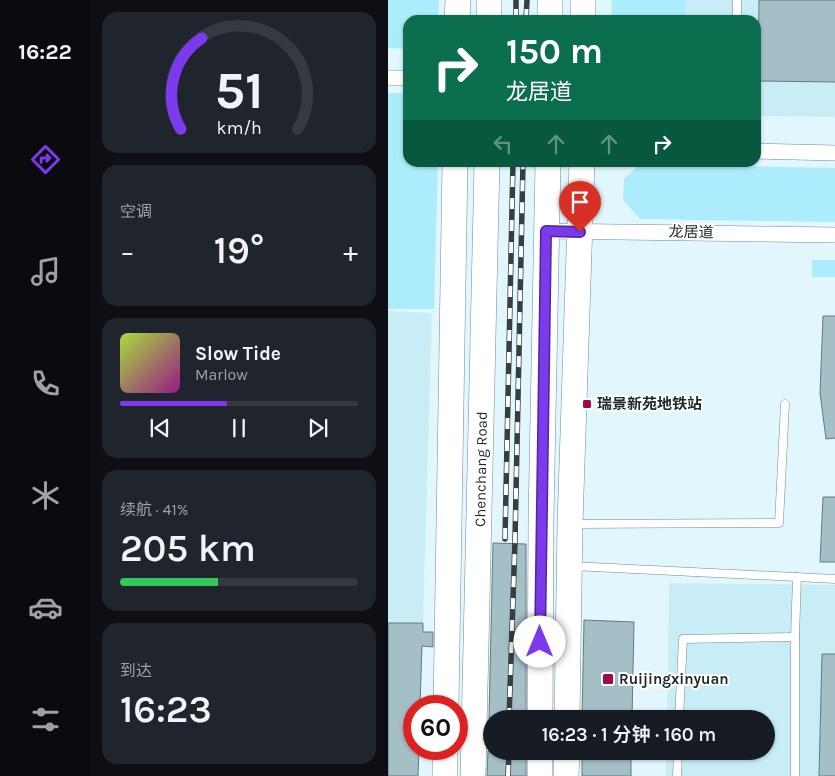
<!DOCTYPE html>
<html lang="zh">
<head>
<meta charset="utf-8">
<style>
	:root { --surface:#171b24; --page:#20242c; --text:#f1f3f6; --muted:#9ea1a6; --line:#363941; --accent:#7c3aed }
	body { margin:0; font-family:Karla,"Noto Sans SC",sans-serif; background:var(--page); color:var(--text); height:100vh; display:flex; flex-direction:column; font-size:19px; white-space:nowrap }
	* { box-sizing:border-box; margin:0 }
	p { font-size:16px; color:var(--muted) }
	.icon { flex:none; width:28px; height:28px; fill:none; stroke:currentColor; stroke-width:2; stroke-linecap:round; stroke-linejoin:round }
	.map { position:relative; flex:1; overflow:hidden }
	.details { display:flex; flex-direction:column; gap:12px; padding:12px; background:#0d0f14; width:298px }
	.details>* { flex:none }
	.top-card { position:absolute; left:15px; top:15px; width:358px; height:152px; border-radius:15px; box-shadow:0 1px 4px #0004; background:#0b6e4f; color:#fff; overflow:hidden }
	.speed { position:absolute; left:15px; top:695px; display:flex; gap:10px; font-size:25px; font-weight:700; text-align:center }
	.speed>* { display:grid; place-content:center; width:65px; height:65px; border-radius:50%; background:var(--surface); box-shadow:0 1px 4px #0004; line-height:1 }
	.speed .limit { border:8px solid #d22; background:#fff; color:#111 }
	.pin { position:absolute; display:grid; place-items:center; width:42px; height:42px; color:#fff; margin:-51px -21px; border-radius:50% 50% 50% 0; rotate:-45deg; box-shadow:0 0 5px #0007 }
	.pin .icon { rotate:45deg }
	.me { position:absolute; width:55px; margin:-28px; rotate:0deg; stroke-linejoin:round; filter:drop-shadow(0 0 4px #0008) }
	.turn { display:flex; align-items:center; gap:18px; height:105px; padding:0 20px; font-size:22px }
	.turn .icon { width:65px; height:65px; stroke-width:2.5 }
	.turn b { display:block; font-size:35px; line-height:42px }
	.lanes { display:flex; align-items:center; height:48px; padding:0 20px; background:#0003; justify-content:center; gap:25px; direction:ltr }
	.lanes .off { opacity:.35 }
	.big { font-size:38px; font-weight:600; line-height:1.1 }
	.details .widget { flex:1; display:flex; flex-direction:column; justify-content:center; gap:8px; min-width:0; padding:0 18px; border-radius:15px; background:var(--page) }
	.details .dial { align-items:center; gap:0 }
	.dial svg { height:130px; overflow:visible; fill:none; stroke:var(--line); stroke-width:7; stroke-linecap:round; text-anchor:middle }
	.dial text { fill:var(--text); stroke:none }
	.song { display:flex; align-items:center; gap:15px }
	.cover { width:60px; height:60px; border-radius:8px; background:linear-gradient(135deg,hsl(80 70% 55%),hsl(310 70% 35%)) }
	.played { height:5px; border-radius:2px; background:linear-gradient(90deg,var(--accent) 45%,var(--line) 45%) }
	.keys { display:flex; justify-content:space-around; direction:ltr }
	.heat { display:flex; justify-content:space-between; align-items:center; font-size:28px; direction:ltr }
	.charge { height:8px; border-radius:4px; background:linear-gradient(90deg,#34c759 41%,var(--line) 0) }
	.trip { position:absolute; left:95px; top:710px; width:292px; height:50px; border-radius:25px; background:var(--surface); box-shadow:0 1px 4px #0004; font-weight:600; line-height:50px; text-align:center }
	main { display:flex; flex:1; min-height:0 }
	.dock { display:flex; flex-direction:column; width:90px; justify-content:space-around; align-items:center; background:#090b0e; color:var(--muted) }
	.dock .icon { width:35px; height:35px }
	.dock .on { color:var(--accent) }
	.dock b { font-size:22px; color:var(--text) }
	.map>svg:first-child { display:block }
</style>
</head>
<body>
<main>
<nav class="dock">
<b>16:22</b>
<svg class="icon on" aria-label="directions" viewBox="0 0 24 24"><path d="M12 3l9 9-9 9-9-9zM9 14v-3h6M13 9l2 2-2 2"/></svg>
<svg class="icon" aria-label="music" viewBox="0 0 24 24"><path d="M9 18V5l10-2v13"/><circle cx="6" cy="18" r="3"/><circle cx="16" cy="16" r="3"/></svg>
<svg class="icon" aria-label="phone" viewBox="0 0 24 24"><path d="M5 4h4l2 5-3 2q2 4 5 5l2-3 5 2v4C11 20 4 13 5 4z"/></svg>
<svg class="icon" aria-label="climate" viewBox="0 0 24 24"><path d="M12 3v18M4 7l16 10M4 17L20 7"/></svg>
<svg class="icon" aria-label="car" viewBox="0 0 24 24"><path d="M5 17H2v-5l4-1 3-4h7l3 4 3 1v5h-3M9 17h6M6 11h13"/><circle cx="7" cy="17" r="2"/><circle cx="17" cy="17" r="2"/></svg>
<svg class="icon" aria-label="filters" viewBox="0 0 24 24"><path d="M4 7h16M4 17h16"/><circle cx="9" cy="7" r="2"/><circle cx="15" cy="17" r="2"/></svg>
</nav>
<section class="details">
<div class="widget dial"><svg viewBox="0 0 100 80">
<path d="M14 69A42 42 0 1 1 86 69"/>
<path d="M14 69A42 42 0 0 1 27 13" stroke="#7c3aed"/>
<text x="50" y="56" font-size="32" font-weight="700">51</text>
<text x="50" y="72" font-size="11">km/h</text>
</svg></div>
<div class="widget"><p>空调</p>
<div class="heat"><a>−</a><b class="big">19°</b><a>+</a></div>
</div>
<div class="widget">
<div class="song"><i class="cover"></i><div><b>Slow Tide</b><p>Marlow</p></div></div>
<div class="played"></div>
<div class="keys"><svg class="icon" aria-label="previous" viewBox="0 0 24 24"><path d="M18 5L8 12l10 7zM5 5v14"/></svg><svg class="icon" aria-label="pause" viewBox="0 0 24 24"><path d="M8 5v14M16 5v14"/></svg><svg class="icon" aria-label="next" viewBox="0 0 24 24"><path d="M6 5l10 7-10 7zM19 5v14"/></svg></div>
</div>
<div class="widget"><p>续航 · 41%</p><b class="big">205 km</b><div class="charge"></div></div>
<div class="widget"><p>到达</p><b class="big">16:23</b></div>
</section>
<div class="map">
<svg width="448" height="776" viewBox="0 0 448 776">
	<rect width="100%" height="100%" fill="#e1f7fd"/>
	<g fill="#c9edf7">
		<path d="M298,0h149v117l-79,-1v-96h-71z"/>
		<path d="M0,311l44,2 -9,310h-35z"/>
		<path d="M281,583l166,2v191h-169v-25h101v-32h-100z"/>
	</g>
	<g fill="#adecfc">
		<path d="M0,0h51l-1,20h-30v29l-20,-1z"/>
		<path d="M224,0h74l-1,20h-74z"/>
		<path d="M0,93h20v69l30,1 -4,146h-46z"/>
		<path d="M252,164l195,4v54l-195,-3 -17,-19 1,-21z"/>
		<rect x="424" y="260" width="23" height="17"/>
	</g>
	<g fill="#a5bfc6" stroke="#627a81">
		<path d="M371,0h77v82l-78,-1z"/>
		<path d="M435,316h13v122l-10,1 -6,-46z"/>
		<path d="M435,497h13v65h-16z"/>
		<path d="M105,543l33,1v175h-37z"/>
		<path d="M196,620l50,2 -2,97h-50z"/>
		<path d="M0,623h35v9h10v15l-11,-1 -2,60h-6v43h5l-1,27h-30z"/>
		<path d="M434,654h14v122h-17z"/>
		<path d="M100,751h38v25h-39z"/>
		<rect x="194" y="751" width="49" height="25"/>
	</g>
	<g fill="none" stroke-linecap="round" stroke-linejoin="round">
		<g stroke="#728b91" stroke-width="9">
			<g id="service">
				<path d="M349,20v-20"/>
				<path d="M186,524l205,-1 6,-119"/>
				<path d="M184,566l264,13"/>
				<path d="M407,637l2,-60"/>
				<path d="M291,719l4,-80 112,-2v139"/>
				<path d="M289,776l1,-25"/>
			</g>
		</g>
		<g stroke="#728b91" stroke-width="16">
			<g id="minor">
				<path d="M0,78h20"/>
				<path d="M368,151l80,2"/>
				<path d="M158,231l290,4"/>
			</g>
		</g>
		<g stroke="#728b91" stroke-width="26">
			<g id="primary">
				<path d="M69,20l1,-20"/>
				<path d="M101,20v-20"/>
				<path d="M162,20v-20"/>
				<path d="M195,20v-20"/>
				<path d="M58,706l9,-544"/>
				<path d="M152,719l1,-200 7,-357"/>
				<path d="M179,719l3,-195 12,-362"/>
				<path d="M57,776v-27"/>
				<path d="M85,776l14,-614"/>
				<path d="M152,776v-25"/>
				<path d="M178,776l1,-25"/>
			</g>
		</g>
		<use href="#service" stroke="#fff" stroke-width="8"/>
		<use href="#minor" stroke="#fff" stroke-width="15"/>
		<use href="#primary" stroke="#fff" stroke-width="25"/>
		<g stroke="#343f42" stroke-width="5.5">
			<g id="rail">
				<path d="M128,20v-20"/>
				<path d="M138,20l1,-20"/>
				<path d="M117,539l8,-377"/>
				<path d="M121,719l6,-179 8,-378"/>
				<path d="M120,776l1,-25"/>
			</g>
		</g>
		<use href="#rail" stroke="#fff" stroke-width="4" stroke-dasharray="11" stroke-linecap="butt"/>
	</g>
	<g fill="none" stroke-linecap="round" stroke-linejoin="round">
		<g stroke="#51269a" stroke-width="12">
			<path id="route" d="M152,642l6,-411 34,1"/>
		</g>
		<use href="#route" stroke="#7c3aed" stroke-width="9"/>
	</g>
	<g fill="#a20949" stroke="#fff" stroke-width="2">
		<rect x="194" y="399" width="10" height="10" rx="2.5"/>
		<rect x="214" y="673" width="12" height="12" rx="2.5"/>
	</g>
	<g text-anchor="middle" stroke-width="4" stroke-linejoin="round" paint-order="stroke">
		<g font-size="15" fill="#202a2d" stroke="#fff">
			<text transform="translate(303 232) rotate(1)" y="5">龙居道</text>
			<text transform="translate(93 469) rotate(-89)" y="5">Chenchang Road</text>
		</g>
		<g font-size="15" font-weight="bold" fill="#202a2d" stroke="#fff" text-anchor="start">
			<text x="209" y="409">瑞景新苑地铁站</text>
			<text x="231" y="684">Ruijingxinyuan</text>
		</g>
	</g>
</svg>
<div class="speed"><div class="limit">60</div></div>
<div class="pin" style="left:192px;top:232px;background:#d93025"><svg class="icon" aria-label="arrive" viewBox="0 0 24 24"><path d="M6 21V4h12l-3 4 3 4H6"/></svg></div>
<svg class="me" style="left:152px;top:642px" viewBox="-20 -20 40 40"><circle r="19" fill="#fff"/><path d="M0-13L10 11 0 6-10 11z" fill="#7c3aed"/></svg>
<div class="trip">16:23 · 1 分钟 · 160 m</div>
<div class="top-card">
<div class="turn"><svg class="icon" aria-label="right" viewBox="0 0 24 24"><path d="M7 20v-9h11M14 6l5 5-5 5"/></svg><div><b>150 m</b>龙居道</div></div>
<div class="lanes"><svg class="icon off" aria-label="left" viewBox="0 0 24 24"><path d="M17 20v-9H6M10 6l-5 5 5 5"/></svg><svg class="icon off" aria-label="ahead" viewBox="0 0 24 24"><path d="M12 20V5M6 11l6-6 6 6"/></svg><svg class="icon off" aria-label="ahead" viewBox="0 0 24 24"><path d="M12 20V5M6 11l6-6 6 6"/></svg><svg class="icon" aria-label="right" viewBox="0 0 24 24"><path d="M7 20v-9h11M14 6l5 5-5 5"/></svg></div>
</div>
</div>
</main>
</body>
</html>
